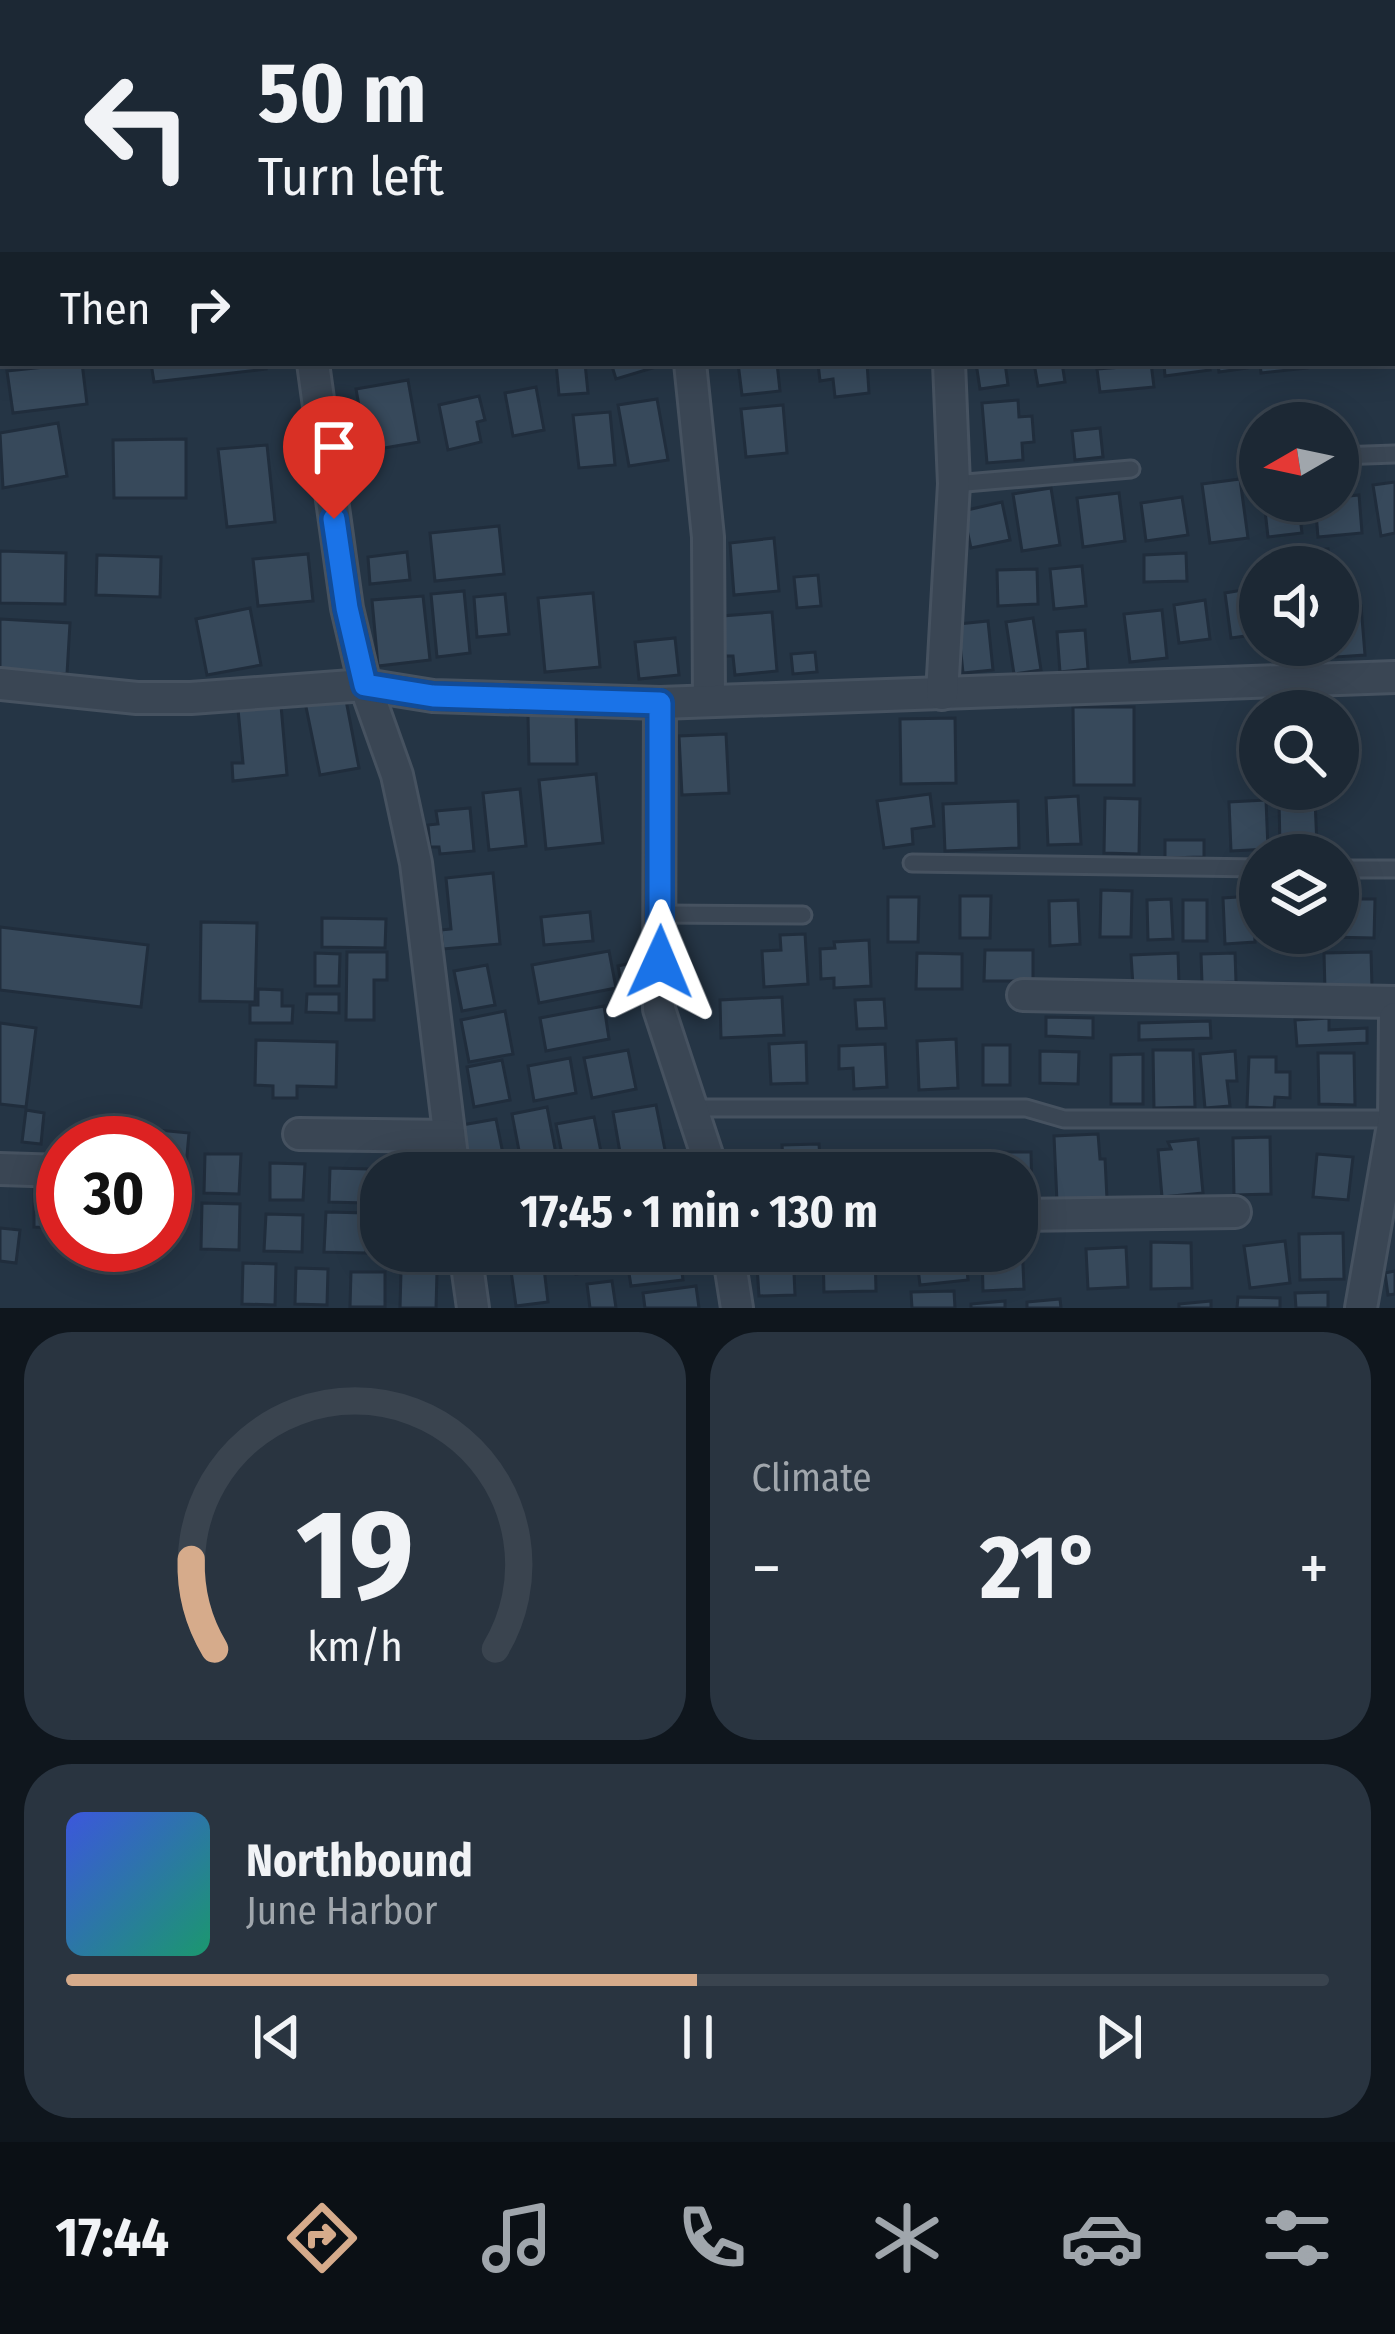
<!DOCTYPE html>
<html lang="en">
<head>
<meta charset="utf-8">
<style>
	:root { --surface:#1c2834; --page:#293440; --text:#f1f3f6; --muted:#a0a6ac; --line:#3a444f; --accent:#d6ab8b }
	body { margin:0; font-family:"Fira Sans Condensed",sans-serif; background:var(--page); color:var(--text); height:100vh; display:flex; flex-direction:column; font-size:45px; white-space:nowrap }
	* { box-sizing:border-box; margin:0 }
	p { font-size:39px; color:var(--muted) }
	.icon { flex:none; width:66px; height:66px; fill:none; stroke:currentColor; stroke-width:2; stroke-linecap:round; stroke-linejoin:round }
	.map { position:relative; height:1308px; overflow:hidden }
	.panel { display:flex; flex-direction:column; gap:24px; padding:24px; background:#0f161d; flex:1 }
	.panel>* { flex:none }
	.hud { position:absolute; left:0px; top:0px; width:1395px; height:366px; box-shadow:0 6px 30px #0003,0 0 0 3px var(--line); background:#1c2834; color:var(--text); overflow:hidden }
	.needle { width:78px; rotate:261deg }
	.buttons { position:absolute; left:1239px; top:402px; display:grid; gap:24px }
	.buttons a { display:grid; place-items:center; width:120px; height:120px; border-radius:50%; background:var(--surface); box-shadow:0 6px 30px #0003,0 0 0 3px var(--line); font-size:60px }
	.speed { position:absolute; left:36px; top:1116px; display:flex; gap:24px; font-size:60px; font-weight:700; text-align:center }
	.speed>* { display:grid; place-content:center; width:156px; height:156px; border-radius:50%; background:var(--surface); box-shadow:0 6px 30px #0003,0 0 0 3px var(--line); line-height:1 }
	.speed .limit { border:18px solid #d22; background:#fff; color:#111 }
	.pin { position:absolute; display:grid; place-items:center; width:102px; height:102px; color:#fff; margin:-123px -51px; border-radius:50% 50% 50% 0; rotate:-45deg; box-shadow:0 0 12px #0007 }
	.pin .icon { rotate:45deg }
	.me { position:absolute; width:132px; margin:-66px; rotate:1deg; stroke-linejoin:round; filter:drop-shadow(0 0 9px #0008) }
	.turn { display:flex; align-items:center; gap:42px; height:252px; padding:0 60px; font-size:54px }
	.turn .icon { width:156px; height:156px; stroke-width:2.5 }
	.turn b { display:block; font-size:84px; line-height:102px }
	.then { display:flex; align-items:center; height:114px; padding:0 60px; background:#0003; gap:24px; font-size:45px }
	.big { font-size:90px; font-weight:700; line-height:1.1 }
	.panel .tile { flex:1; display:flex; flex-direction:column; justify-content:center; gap:18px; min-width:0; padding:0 42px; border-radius:48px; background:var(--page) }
	.panel .dial { align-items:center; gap:0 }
	.dial svg { height:312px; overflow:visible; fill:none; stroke:var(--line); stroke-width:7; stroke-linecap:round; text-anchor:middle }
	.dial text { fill:var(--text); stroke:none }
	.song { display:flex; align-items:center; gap:36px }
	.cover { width:144px; height:144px; border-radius:18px; background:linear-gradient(135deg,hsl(230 70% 55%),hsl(160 70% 35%)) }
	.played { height:12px; border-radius:6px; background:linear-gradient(90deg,var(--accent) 50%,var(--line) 50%) }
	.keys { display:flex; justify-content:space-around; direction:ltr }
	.heat { display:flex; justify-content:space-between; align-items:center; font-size:66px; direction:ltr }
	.panel .tiles { flex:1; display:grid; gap:24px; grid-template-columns:1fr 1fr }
	.tile:last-child { grid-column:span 2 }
	.trip { position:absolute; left:360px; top:1152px; width:678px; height:120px; border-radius:48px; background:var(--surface); box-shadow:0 6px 30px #0003,0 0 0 3px var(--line); font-weight:700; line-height:120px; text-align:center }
	.tabs { display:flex; height:192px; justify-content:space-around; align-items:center; background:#0b1015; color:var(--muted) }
	.tabs .icon { width:84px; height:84px }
	.tabs .selected { color:var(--accent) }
	.tabs b { font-size:54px; color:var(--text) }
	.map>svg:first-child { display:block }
</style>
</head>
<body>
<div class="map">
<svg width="1395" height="1308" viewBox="0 0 1395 1308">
	<rect width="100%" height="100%" fill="#253545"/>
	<path fill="#274446" d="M1277,0h118v167l-3,-164z"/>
	<g fill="#37495b" stroke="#202d3c" stroke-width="3">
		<path d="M120,0h61l1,3h-62z"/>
		<path d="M82,363l5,41 -74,9 -6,-42z"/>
		<path d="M151,363h114l1,6 -112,13z"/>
		<path d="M556,363h29l3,30 -29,2z"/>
		<path d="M611,363h58l-53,16z"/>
		<path d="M738,363h39l3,28 -38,4z"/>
		<path d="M818,363h49l2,30 -34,4 -2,-18 -13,2z"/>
		<path d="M976,363h29l3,22 -28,4z"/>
		<path d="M1034,363h28l3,19 -27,4z"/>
		<path d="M1121,363h30l3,24 -54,5 -3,-23 24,-2z"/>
		<path d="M1164,363h45l1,7 -45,6z"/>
		<path d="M1218,363h29v5l-28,4z"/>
		<path d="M1260,363h46l1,5 -46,5z"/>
		<path d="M408,380l11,62 -52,9 -11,-62z"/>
		<path d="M536,387l8,43 -31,6 -8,-43z"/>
		<path d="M479,396l6,24 -8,2 4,20 -33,8 -9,-45z"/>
		<path d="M657,399l11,61 -39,6 -11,-61z"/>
		<path d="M1018,400l1,17 13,-1 2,26 -12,1 1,17 -36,3 -5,-60z"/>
		<path d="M783,405l4,48 -41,4 -5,-48z"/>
		<path d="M610,412l5,53 -36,3 -6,-53z"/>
		<path d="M58,423l9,53 -64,12 -3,-55z"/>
		<path d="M1100,428l3,29 -28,3 -3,-29z"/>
		<path d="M186,439v59h-72l-1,-58z"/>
		<path d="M267,445l8,77 -48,5 -9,-78z"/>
		<path d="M1240,479l8,59 -38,5 -8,-59z"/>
		<path d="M1395,482v51l-14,3 -8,-51z"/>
		<path d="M1051,488l9,57 -38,6 -9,-57z"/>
		<path d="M1119,493l6,48 -42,6 -6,-49z"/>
		<path d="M1359,495l3,38 -44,4 -3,-36h23v-4z"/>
		<path d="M1182,497l6,38 -42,6 -5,-38z"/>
		<path d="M1264,501h34l4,32 -34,4z"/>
		<path d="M1002,502l8,38 -39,8 -8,-37z"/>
		<path d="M499,526l5,48 -69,7 -5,-48z"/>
		<path d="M774,538l5,53 -45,4 -4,-52z"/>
		<path d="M1328,549l1,18h-58l-1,-13z"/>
		<path d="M0,551l66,2 -1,51 -65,-1z"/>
		<path d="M407,552l3,28 -40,4 -2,-27z"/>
		<path d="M1186,553l1,28 -43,1v-27z"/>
		<path d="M308,554l5,47 -55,5 -5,-47z"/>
		<path d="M97,555l64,2 -1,40 -64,-2z"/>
		<path d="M1082,566l4,40 -32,3 -4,-40z"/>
		<path d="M1037,569l1,35 -40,2 -1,-36z"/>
		<path d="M818,575l3,31 -24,2 -3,-31z"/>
		<path d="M1260,587v47l-29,4 -6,-45z"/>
		<path d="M464,591l6,62 -33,4 -6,-63z"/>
		<path d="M593,593l7,74 -55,5 -7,-74z"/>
		<path d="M505,594l4,40 -32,3 -3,-40z"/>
		<path d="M423,596l7,64 -52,6 -6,-66z"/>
		<path d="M1205,600l5,39 -31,4 -5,-38z"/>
		<path d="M1361,606l4,49 -29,2 2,-49z"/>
		<path d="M250,608l11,57 -54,10 -11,-56z"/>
		<path d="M1162,610l5,48 -37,4 -6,-48z"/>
		<path d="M772,612l5,59 -42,4 -2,-19h-8l-3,-40z"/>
		<path d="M1033,618l8,52 -27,4 -8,-52z"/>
		<path d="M0,619l70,4 -3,51 -67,-4z"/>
		<path d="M988,621l5,49 -30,3 -5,-49z"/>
		<path d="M1085,630l3,39 -28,3 -3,-40z"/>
		<path d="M675,638l4,37 -40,4 -4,-37z"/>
		<path d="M815,652l2,20 -24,2 -2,-20z"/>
		<path d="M280,694l7,81 -54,6 -1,-18h11l-6,-65z"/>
		<path d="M345,695l14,73 -39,7 -15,-73z"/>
		<path d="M1073,707h61v78h-60z"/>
		<path d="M576,714l1,50h-48l-1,-49z"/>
		<path d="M955,718l1,65 -55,1 -1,-65z"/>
		<path d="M726,734l3,59 -47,2 -3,-59z"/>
		<path d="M596,774l7,69 -57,6 -7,-69z"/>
		<path d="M520,789l6,57 -37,4 -6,-57z"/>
		<path d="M930,794l4,32 -22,3 1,15 -29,4 -7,-47z"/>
		<path d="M1078,796l3,48 -33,1 -2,-47z"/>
		<path d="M1105,798l35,1 -1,55 -35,-1z"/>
		<path d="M1315,799l2,48h-37l-1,-47z"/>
		<path d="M1266,800l2,49 -37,2 -2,-49z"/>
		<path d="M1018,801l1,47 -74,3 -2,-47z"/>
		<path d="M470,808l4,43 -34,3 -1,-7h-9l-2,-22 10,-1 -2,-13z"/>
		<path d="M1165,840h39v17l-39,1z"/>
		<path d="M493,873l7,71 -57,5 -2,-19 10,-1 -5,-51z"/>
		<path d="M1101,890l31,1 -1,46h-31z"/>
		<path d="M960,896h31l-1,42h-30z"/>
		<path d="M1253,896l2,46 -30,2 -2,-46z"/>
		<path d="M888,897h31l-1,45h-30z"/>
		<path d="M1171,899l2,40 -25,1 -1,-40z"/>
		<path d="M1338,899h37l-1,39 -45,-1v-4h9z"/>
		<path d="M1078,900l2,44 -30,2 -1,-45z"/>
		<rect x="1183" y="900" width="24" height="41"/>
		<path d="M590,912l3,29 -49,4 -3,-28z"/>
		<path d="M322,918l64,1 -1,29 -63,-1z"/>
		<path d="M201,922l56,1 -2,79 -55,-1z"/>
		<path d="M0,927l148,18 -7,62 -141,-17z"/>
		<rect x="1267" y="933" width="34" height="8"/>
		<path d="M805,934l3,50 -44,3 -2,-36 19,-1 -1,-15z"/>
		<path d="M869,940l2,46 -37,2v-10l-13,1 -1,-30 15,-1 -1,-6z"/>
		<path d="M985,950h48v31h-49z"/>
		<path d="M609,951l7,37 -77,15 -7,-38z"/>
		<path d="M347,952h40v28h-13v40h-28z"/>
		<path d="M1371,952l1,36 -47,2 -1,-37z"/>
		<path d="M315,953l25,1 -1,32h-24z"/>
		<path d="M917,953l45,1v35h-46z"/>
		<path d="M1178,953l1,31 -46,2 -2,-31z"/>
		<path d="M1235,953l1,29 -34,1 -1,-29z"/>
		<path d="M636,962l4,22 -18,3 -4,-21z"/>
		<path d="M487,965l8,40 -33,6 -8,-40z"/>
		<path d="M258,989l24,1v16h11l-1,17h-42v-18h8z"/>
		<path d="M307,994h32v19l-33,-1z"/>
		<path d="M782,997l2,38 -63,3 -1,-38z"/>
		<path d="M884,999l2,29 -29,1 -2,-29z"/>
		<path d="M604,1006l5,33 -63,12 -6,-33z"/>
		<path d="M505,1011l8,43 -44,8 -8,-42z"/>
		<path d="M1046,1017l47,1v20l-47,-2z"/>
		<path d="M1329,1018v12l38,-2v15l-70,3 -2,-26z"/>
		<path d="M1210,1021l1,17 -72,2v-17z"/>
		<path d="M0,1023l36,5 -10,79 -26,-3z"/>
		<path d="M956,1039l2,49 -39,2 -2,-49z"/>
		<path d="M256,1040l81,2 -1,45 -39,-1v12h-24v-12l-18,-1z"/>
		<path d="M806,1042l1,41 -36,1 -2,-40z"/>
		<path d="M885,1044l2,43 -33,2 -1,-21 -14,1v-23z"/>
		<rect x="983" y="1045" width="27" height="40"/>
		<path d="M628,1050l8,39 -44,9 -8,-40z"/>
		<path d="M1153,1050h40l2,57 -41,1z"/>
		<path d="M1040,1051l39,1 -1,32 -38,-1z"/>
		<path d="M1235,1051l2,30h-10l3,25 -25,2 -5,-54z"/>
		<path d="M1318,1053h36l1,52 -36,-1z"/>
		<path d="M1143,1054v50h-32v-49z"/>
		<path d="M1249,1057h27v15h14v26l-15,-1 -1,11 -27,-1z"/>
		<path d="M570,1058l6,35 -42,8 -6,-35z"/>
		<path d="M502,1060l8,40 -36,7 -7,-40z"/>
		<path d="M656,1105l10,50 -44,9 -9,-52z"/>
		<path d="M547,1107l9,47 -35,7 -9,-47z"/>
		<path d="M26,1110l18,3 -3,31 -19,-2z"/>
		<path d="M594,1117l9,45 -38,7 -9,-45z"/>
		<path d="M496,1119l9,45 -35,7 -8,-46z"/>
		<path d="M138,1128l51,5 -4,45 -20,-2v-33h-29z"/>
		<path d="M1098,1134l2,25h5l2,40 -50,3 -3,-66z"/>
		<path d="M1270,1137l1,57 -37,1 -1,-57z"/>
		<path d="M1198,1139l5,54 -41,4 -4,-47 13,-1 -3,-7z"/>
		<path d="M819,1144l2,29h-37l-2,-28z"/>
		<path d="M946,1152h30v21h-29z"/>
		<path d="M993,1152h38l1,44h-15v-23h-23z"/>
		<path d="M205,1154h36l-2,40 -35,-1z"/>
		<path d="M1317,1154l36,3 -5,43 -35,-3z"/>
		<path d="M270,1163l35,1 -2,36h-33z"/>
		<path d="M389,1167l33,1v5h-33z"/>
		<path d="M330,1168l38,1 -2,34 -37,-1z"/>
		<path d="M34,1186l29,1v41l-29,-1z"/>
		<path d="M202,1203l38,1 -1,46 -38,-1z"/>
		<path d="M326,1212l41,1 -1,40 -42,-1z"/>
		<path d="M266,1214l37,1 -1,37 -38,-1z"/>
		<path d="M0,1228l20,2 -4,33 -16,-2z"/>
		<path d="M1343,1233l1,46 -44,1 -1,-46z"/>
		<path d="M1285,1241l5,42 -40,5 -6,-42z"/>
		<path d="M1017,1242h5l2,47 -41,2 -1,-40h35z"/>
		<path d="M1151,1242l40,1 1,45 -41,1z"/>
		<path d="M1126,1247l2,40 -40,2 -2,-40z"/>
		<path d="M389,1251h32l-1,7 -32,-1z"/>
		<path d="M504,1251h36v4l-35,4z"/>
		<path d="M574,1251h30l2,19 -30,4z"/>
		<path d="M646,1251h33l4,29 -52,6 -5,-32z"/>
		<path d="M756,1251h37l2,44 -36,1z"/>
		<path d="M823,1251h52l1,40 -52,1z"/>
		<path d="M916,1251h36l1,12 13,-2 2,19 -48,5z"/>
		<path d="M543,1260l5,42 -32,4 -6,-42z"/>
		<path d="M243,1263l33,1 -1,41 -33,-1z"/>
		<path d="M296,1268l32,1 -1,36 -32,-1z"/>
		<path d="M1395,1271v23l-7,1 -3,-22z"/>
		<path d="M351,1272h34v35h-35z"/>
		<path d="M401,1272h36l-1,36h-36z"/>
		<path d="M612,1281l4,27h-26l-3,-24z"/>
		<path d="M696,1286l3,22h-54l-2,-15z"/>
		<path d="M954,1291l1,17h-43l-1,-16z"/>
		<path d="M1328,1292v16h-32l-1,-15z"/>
		<path d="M1238,1297l42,1v10h-43z"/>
		<path d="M1060,1299l1,9h-34v-6z"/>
		<path d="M1005,1301v7h-34v-4z"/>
		<path d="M1211,1301v7h-32v-4z"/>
	</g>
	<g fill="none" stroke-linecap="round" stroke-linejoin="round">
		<g stroke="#465260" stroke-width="21">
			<g id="service">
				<path d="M527,3l9,-3"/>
				<path d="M0,157h3"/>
				<path d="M1338,456l57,-2"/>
				<path d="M954,484l177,-15"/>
				<path d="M912,863l348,5"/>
				<path d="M1338,869h57"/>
				<path d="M660,914l143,1"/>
				<path d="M692,1108h334l38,11h331"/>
			</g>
		</g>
		<g stroke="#465260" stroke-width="36">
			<g id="minor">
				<path d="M245,0l1,3"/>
				<path d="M1392,266l3,9"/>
				<path d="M313,363l34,245 18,77 32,90 19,88 38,310"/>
				<path d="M690,363l18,174 1,162"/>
				<path d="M0,684l137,14h54l174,-13 68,11 227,7 735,-26"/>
				<path d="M942,694l12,-210 -5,-121"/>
				<path d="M660,703l-1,306 54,164"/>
				<path d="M1023,995l372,7"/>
				<path d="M299,1134l150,2"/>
				<path d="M0,1169l63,2"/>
				<path d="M1017,1215l218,-3"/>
				<path d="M465,1251l8,57"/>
				<path d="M728,1251l9,57"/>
				<path d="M1361,1308l33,-189 1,-101"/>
			</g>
		</g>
		<use href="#service" stroke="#3a4654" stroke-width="15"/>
		<use href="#minor" stroke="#3a4654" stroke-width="30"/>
	</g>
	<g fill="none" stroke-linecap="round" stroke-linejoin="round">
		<g stroke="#114b97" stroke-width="30">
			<path id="route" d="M334,519l13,89 18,77 68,11 227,7v259"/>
		</g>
		<use href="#route" stroke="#1a73e8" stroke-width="21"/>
	</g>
</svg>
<div class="buttons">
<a><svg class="needle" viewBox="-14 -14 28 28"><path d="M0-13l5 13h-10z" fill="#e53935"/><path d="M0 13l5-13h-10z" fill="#a0a6ac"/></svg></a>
<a><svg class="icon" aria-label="sound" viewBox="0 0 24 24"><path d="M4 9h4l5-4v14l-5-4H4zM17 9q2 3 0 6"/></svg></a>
<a><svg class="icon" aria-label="search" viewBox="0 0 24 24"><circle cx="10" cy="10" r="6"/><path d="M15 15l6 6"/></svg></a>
<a><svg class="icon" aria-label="layers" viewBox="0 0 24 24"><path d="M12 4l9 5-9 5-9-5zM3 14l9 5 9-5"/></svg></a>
</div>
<div class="speed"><div class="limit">30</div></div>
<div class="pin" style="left:334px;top:519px;background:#d93025"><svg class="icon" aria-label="arrive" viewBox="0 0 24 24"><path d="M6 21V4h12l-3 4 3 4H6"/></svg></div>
<svg class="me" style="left:660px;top:962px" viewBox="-20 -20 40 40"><path d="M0-17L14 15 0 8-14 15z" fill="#1a73e8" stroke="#fff" stroke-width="4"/></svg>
<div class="trip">17:45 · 1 min · 130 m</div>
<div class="hud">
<div class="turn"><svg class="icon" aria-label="left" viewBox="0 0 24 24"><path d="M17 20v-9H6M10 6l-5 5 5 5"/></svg><div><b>50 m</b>Turn left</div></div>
<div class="then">Then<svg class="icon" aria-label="right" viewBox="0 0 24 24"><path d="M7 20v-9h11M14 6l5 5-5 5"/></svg></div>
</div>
</div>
<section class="panel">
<div class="tiles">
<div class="tile dial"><svg viewBox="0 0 100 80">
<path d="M14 69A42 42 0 1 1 86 69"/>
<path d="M14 69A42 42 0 0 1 8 46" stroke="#d6ab8b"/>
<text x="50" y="56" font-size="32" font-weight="700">19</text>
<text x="50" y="72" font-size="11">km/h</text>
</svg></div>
<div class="tile"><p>Climate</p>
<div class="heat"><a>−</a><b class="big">21°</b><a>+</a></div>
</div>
<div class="tile">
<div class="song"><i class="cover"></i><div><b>Northbound</b><p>June Harbor</p></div></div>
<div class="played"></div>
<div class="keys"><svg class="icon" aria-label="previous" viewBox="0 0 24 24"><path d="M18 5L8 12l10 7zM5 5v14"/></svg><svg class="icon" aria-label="pause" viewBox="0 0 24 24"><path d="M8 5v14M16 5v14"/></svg><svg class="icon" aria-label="next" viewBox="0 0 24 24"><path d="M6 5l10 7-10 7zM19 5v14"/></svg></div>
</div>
</div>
</section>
<nav class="tabs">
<b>17:44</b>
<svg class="icon selected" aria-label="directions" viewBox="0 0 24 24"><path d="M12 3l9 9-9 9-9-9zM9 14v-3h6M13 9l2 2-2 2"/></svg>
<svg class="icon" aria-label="music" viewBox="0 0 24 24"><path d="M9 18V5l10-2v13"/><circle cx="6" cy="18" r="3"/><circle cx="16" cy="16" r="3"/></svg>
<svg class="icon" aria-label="phone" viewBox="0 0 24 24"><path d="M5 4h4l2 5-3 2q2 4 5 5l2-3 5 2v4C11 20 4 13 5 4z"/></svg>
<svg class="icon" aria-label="climate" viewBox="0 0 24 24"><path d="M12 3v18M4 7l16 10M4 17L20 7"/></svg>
<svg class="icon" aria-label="car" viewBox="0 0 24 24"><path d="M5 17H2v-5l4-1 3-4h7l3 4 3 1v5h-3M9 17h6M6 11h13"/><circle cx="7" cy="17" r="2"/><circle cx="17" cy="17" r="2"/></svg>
<svg class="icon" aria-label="filters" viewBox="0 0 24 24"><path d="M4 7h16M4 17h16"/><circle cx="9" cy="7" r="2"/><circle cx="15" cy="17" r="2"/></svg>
</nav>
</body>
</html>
